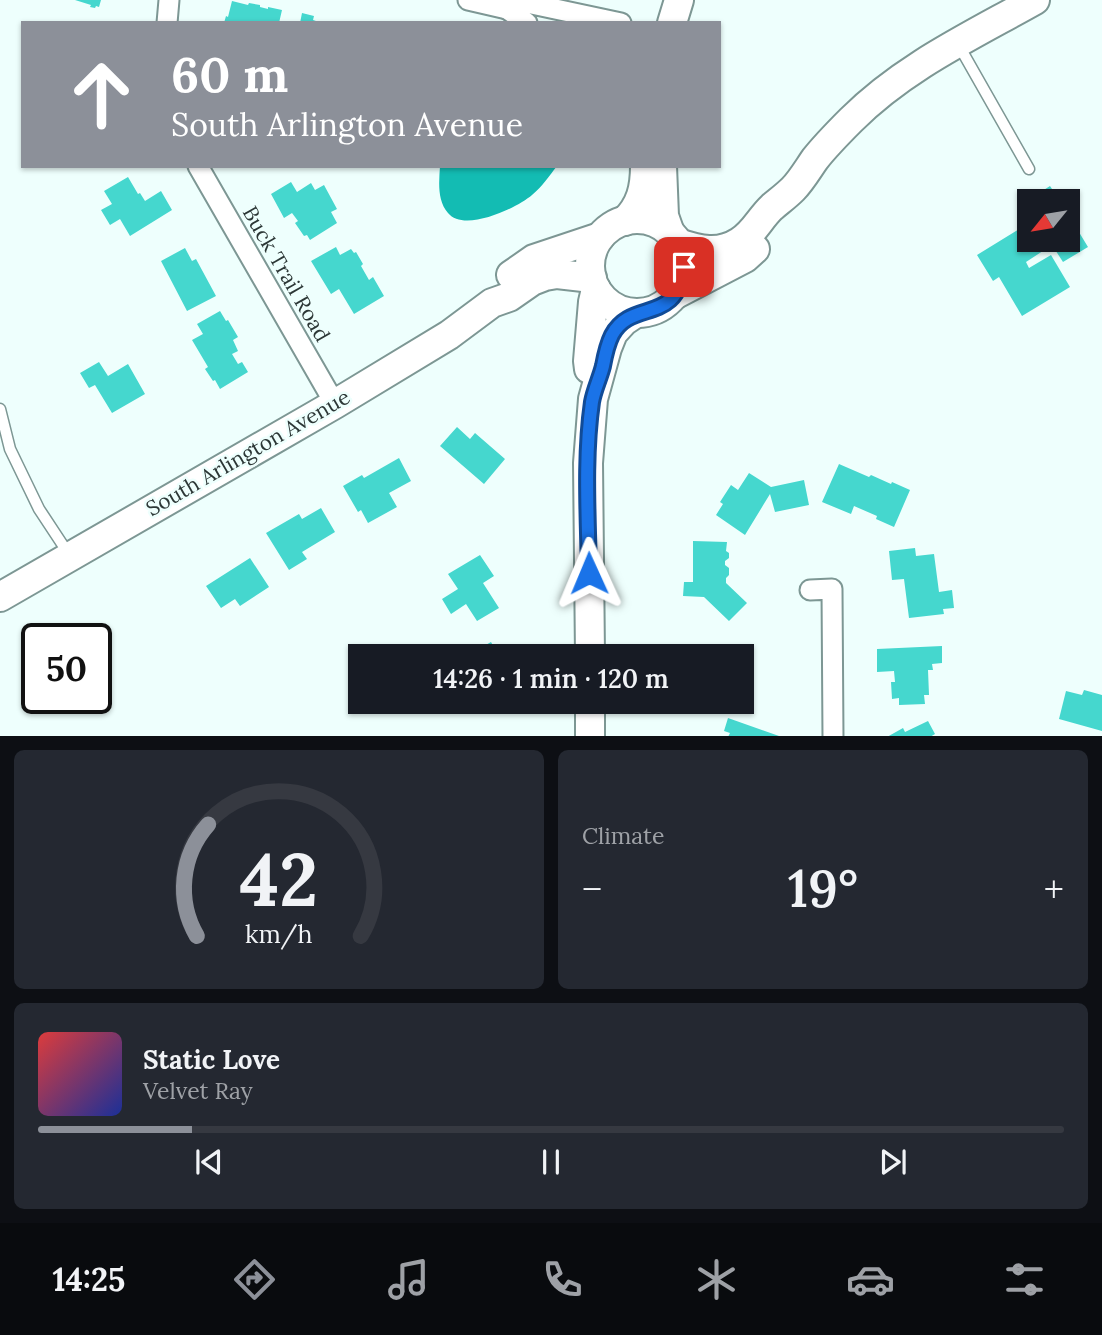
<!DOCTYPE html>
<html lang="en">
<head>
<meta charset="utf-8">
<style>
	:root { --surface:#171b24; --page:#242831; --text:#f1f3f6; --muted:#9ea1a6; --line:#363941; --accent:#8c9099 }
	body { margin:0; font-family:Lora,serif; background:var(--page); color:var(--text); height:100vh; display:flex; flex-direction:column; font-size:26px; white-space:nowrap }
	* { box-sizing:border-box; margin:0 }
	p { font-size:23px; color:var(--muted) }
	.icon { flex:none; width:38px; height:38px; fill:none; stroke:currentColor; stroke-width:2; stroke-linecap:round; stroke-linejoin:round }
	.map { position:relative; height:736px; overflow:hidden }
	.sheet { display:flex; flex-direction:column; gap:14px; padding:14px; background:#0d0f14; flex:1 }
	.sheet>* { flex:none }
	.guide { position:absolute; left:21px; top:21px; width:700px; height:147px; border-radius:0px; box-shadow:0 2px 5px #0004; background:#8c9099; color:#fff; overflow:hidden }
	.needle { width:46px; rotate:240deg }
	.fabs { position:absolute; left:1017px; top:189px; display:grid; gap:14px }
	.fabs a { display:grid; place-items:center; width:63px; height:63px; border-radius:0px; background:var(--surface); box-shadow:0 2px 5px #0004; font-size:35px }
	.speed { position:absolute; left:21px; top:623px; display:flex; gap:14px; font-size:35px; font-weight:700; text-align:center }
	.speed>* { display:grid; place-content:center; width:91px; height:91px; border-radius:50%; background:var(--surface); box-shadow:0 2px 5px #0004; line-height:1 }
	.speed .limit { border:4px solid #111; border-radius:10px; background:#fff; color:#111 }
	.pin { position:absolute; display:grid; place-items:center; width:60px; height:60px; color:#fff; margin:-30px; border-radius:14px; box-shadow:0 4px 10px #0006 }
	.me { position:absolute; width:77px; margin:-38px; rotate:359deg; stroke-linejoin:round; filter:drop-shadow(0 0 5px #0008) }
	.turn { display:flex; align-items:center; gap:24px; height:147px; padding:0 35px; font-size:32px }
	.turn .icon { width:91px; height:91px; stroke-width:2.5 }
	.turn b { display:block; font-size:49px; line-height:60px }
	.big { font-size:52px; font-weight:600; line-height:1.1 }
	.sheet .widget { flex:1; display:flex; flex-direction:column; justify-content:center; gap:10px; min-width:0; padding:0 24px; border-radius:10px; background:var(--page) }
	.sheet .dial { align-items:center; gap:0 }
	.dial svg { height:182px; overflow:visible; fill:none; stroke:var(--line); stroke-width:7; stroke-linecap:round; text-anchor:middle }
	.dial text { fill:var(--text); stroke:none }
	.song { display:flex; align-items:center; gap:21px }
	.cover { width:84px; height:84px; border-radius:10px; background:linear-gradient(135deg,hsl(0 70% 55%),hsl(230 70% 35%)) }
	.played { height:7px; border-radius:4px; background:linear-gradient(90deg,var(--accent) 15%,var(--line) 15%) }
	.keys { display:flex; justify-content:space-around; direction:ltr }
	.heat { display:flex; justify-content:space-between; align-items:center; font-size:38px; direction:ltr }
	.sheet .tiles { flex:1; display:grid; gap:14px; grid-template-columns:1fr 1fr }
	.widget:last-child { grid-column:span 2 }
	.trip { position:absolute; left:348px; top:644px; width:406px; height:70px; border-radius:0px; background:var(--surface); box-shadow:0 2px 5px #0004; font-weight:600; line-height:70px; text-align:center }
	.tabs { display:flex; height:112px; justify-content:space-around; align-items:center; background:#090b0e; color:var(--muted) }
	.tabs .icon { width:49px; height:49px }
	.tabs .current { color:var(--accent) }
	.tabs b { font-size:32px; color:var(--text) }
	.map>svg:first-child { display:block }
</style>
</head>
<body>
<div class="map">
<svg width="1102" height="737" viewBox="0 0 1102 737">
	<rect width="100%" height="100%" fill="#eefffd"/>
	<path fill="#13bcb3" d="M440,166h117c-8,10 -15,21 -25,29 -15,13 -68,38 -84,18 -11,-13 -9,-31 -8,-47z"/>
	<g fill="#45d7ce">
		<path d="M75,0h26l-2,7 -3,-1 -1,2 -5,-1 1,-2z"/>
		<path d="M232,1l16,4 1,-2 11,2v2l8,2v-2l14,3 -3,13h-55l2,-7 2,1z"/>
		<path d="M302,13l12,3 -1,4 9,3h-22z"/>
		<path d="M128,177l10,17 2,-1 5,8 16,-10 11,19 -42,26 -10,-17 -10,6 -9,-15 11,-6 -8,-13z"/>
		<path d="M291,182l6,10 14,-9 4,7 9,-5 13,24 -6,3 6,11 -27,17 -3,-5 -3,1 -9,-13 3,-2 -6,-8 -8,5 -13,-24z"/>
		<path d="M1050,186l10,15h-31v7l-4,-6z"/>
		<path d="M1068,214l20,33 -25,15 -11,-17 -26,17 3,6 22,-13 19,32 -48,29 -23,-39 -6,4 -16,-26 52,-32v17h39z"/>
		<path d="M336,247l4,8 11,-6 3,4 2,-1 7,12 -2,2 8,14 4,-3 11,19 -30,18 -15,-25 -8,5 -20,-33z"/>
		<path d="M185,248l7,13 4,-2 20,37 -29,15 -26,-50z"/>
		<path d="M220,311l6,10 2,-1 10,17 -5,3 5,11 -6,3 6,10 4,-2 6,10 -28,17 -5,-9 -2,1 -8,-12 3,-2 -16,-27 11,-6 -6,-10z"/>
		<path d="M99,362l9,14 20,-12 17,30 -33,19 -17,-28 -6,3 -9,-15z"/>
		<path d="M457,427l13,12 5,-6 30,26 -21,25 -44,-38z"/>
		<path d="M399,458l12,23 -22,12 8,14 -29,16 -7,-13 -3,2 -15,-26 19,-11 2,3z"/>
		<path d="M839,464l30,13 2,-2 20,9 1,-2 18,8 -16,37 -18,-8 1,-3 -23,-10 -3,8 -29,-12z"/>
		<path d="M749,473l22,14 33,-7 5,25 -34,7 -5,-18 -25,41 -29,-20 7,-11 -3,-2 11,-17 7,5z"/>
		<path d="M321,508l14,24 -33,20 5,7 -18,11 -23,-37 33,-19 3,5z"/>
		<path d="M693,541l34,1 -1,9 3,2v5l-4,3v4l4,3v7l-3,3v5l21,20 -18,18 -25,-24 -21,-1 1,-14h9z"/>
		<path d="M915,548l1,8 18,-2 5,38 13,-2 2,18 -11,1 1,5 -35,4 -5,-39 -12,1 -3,-29z"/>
		<path d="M480,555l14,21 -11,7 16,25 -22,13 -11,-17 -15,10 -9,-15 16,-10 -10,-15z"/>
		<path d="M250,558l19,29 -29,19 -5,-7 -14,9 -15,-22z"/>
		<path d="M491,642l8,14h-33z"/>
		<path d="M942,646v17l-10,1 1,6h-5l1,25h-5l1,9 -26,1v-7l-7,1 -1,-17h4l-1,-11 -17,1v-23z"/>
		<path d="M1084,690l18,5v36l-43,-12 7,-28 16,4z"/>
		<path d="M728,718l51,18v1h-51l2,-4 -6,-2z"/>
		<path d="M928,721l7,13 -5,3h-43l16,-9 2,4z"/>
	</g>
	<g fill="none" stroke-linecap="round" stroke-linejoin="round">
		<g stroke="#7d9794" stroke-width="13">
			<g id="lane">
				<path d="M958,44l71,125"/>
				<path d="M0,409l10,40 29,60 29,44"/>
			</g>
		</g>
		<g stroke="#7d9794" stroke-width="23">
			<g id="street">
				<path d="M468,0l39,9"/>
				<path d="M167,23l2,-23"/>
				<path d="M527,23l-20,-14 20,-6 94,20"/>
				<path d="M198,166l137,238"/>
				<path d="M810,590l22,-1 1,148"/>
			</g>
		</g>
		<g stroke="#7d9794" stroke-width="32">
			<g id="secondary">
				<path d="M672,23l7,-23"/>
				<path d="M662,166l2,50 6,17"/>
				<circle cx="637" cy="266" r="47"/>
				<path d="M625,221c16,-16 20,-33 20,-55"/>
				<path d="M678,243c21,7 41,12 61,-1 15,-9 21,-24 33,-35 7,-6 14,-11 21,-18 8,-8 15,-20 22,-30 11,-14 24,-27 36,-39 53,-53 120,-84 184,-120"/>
				<path d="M511,275l23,-16 66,-22"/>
				<path d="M674,295l71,-37 10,-9"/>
				<path d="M589,369l-1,-8 5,-59 3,-13"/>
				<path d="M0,597l335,-193 114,-69 43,-32 17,-6 23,-16 13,-5 12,-2 35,4"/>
				<path d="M590,656l-2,-193 5,-64 14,-51 6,-15 11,-12 12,-8"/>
				<path d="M590,702v35"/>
			</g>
		</g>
		<use href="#lane" stroke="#fff" stroke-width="10"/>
		<use href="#street" stroke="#fff" stroke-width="19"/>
		<use href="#secondary" stroke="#fff" stroke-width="28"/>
	</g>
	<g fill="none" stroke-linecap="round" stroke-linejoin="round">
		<g stroke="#114b97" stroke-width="18">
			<path id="route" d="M589,573c-1,-56 -5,-115 3,-171 2,-12 8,-24 11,-36 2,-11 4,-21 9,-31 20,-37 65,-9 72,-68"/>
		</g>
		<use href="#route" stroke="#1a73e8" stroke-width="12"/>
	</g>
	<g text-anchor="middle" stroke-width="5" stroke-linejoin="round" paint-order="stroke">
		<g font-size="21" fill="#2c3736" stroke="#eefffd">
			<text transform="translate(286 274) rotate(60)" y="7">Buck Trail Road</text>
			<text transform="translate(248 453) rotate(-30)" y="7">South Arlington Avenue</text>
		</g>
	</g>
</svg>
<div class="fabs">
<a><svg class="needle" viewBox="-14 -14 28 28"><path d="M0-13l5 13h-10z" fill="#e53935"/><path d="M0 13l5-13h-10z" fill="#9ea1a6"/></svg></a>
</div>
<div class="speed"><div class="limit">50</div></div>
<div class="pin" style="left:684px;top:267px;background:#d93025"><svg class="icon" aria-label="arrive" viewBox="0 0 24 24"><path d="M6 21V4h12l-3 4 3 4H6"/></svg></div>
<svg class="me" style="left:589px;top:573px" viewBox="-20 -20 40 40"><path d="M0-17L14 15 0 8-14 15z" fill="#1a73e8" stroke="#fff" stroke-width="4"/></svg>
<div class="trip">14:26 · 1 min · 120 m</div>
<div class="guide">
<div class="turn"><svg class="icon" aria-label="ahead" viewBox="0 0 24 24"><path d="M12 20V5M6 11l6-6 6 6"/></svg><div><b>60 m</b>South Arlington Avenue</div></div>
</div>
</div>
<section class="sheet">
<div class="tiles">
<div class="widget dial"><svg viewBox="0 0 100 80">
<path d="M14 69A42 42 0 1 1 86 69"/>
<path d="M14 69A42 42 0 0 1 19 20" stroke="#8c9099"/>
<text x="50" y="56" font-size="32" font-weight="700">42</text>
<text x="50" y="72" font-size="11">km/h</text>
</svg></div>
<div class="widget"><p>Climate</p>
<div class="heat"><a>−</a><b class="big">19°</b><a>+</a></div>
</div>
<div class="widget">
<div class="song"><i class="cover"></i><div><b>Static Love</b><p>Velvet Ray</p></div></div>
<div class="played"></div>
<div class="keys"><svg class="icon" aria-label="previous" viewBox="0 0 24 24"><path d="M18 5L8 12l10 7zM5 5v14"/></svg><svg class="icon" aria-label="pause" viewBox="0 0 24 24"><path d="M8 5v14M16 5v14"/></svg><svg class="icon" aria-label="next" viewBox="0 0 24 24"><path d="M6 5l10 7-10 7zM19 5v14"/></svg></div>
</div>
</div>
</section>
<nav class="tabs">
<b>14:25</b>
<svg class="icon current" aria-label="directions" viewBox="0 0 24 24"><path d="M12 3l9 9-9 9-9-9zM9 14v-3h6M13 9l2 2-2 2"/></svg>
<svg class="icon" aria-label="music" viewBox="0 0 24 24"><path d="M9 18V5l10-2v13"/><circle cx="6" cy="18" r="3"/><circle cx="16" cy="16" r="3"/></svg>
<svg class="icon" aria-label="phone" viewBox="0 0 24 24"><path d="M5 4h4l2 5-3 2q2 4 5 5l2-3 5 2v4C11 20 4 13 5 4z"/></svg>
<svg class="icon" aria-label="climate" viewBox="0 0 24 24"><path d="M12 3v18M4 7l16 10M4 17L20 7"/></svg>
<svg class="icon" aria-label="car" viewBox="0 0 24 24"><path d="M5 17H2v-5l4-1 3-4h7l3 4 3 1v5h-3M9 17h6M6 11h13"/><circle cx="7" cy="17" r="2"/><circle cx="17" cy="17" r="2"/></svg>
<svg class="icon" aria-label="filters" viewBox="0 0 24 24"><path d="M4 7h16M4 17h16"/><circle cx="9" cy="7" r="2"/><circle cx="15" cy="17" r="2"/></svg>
</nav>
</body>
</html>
